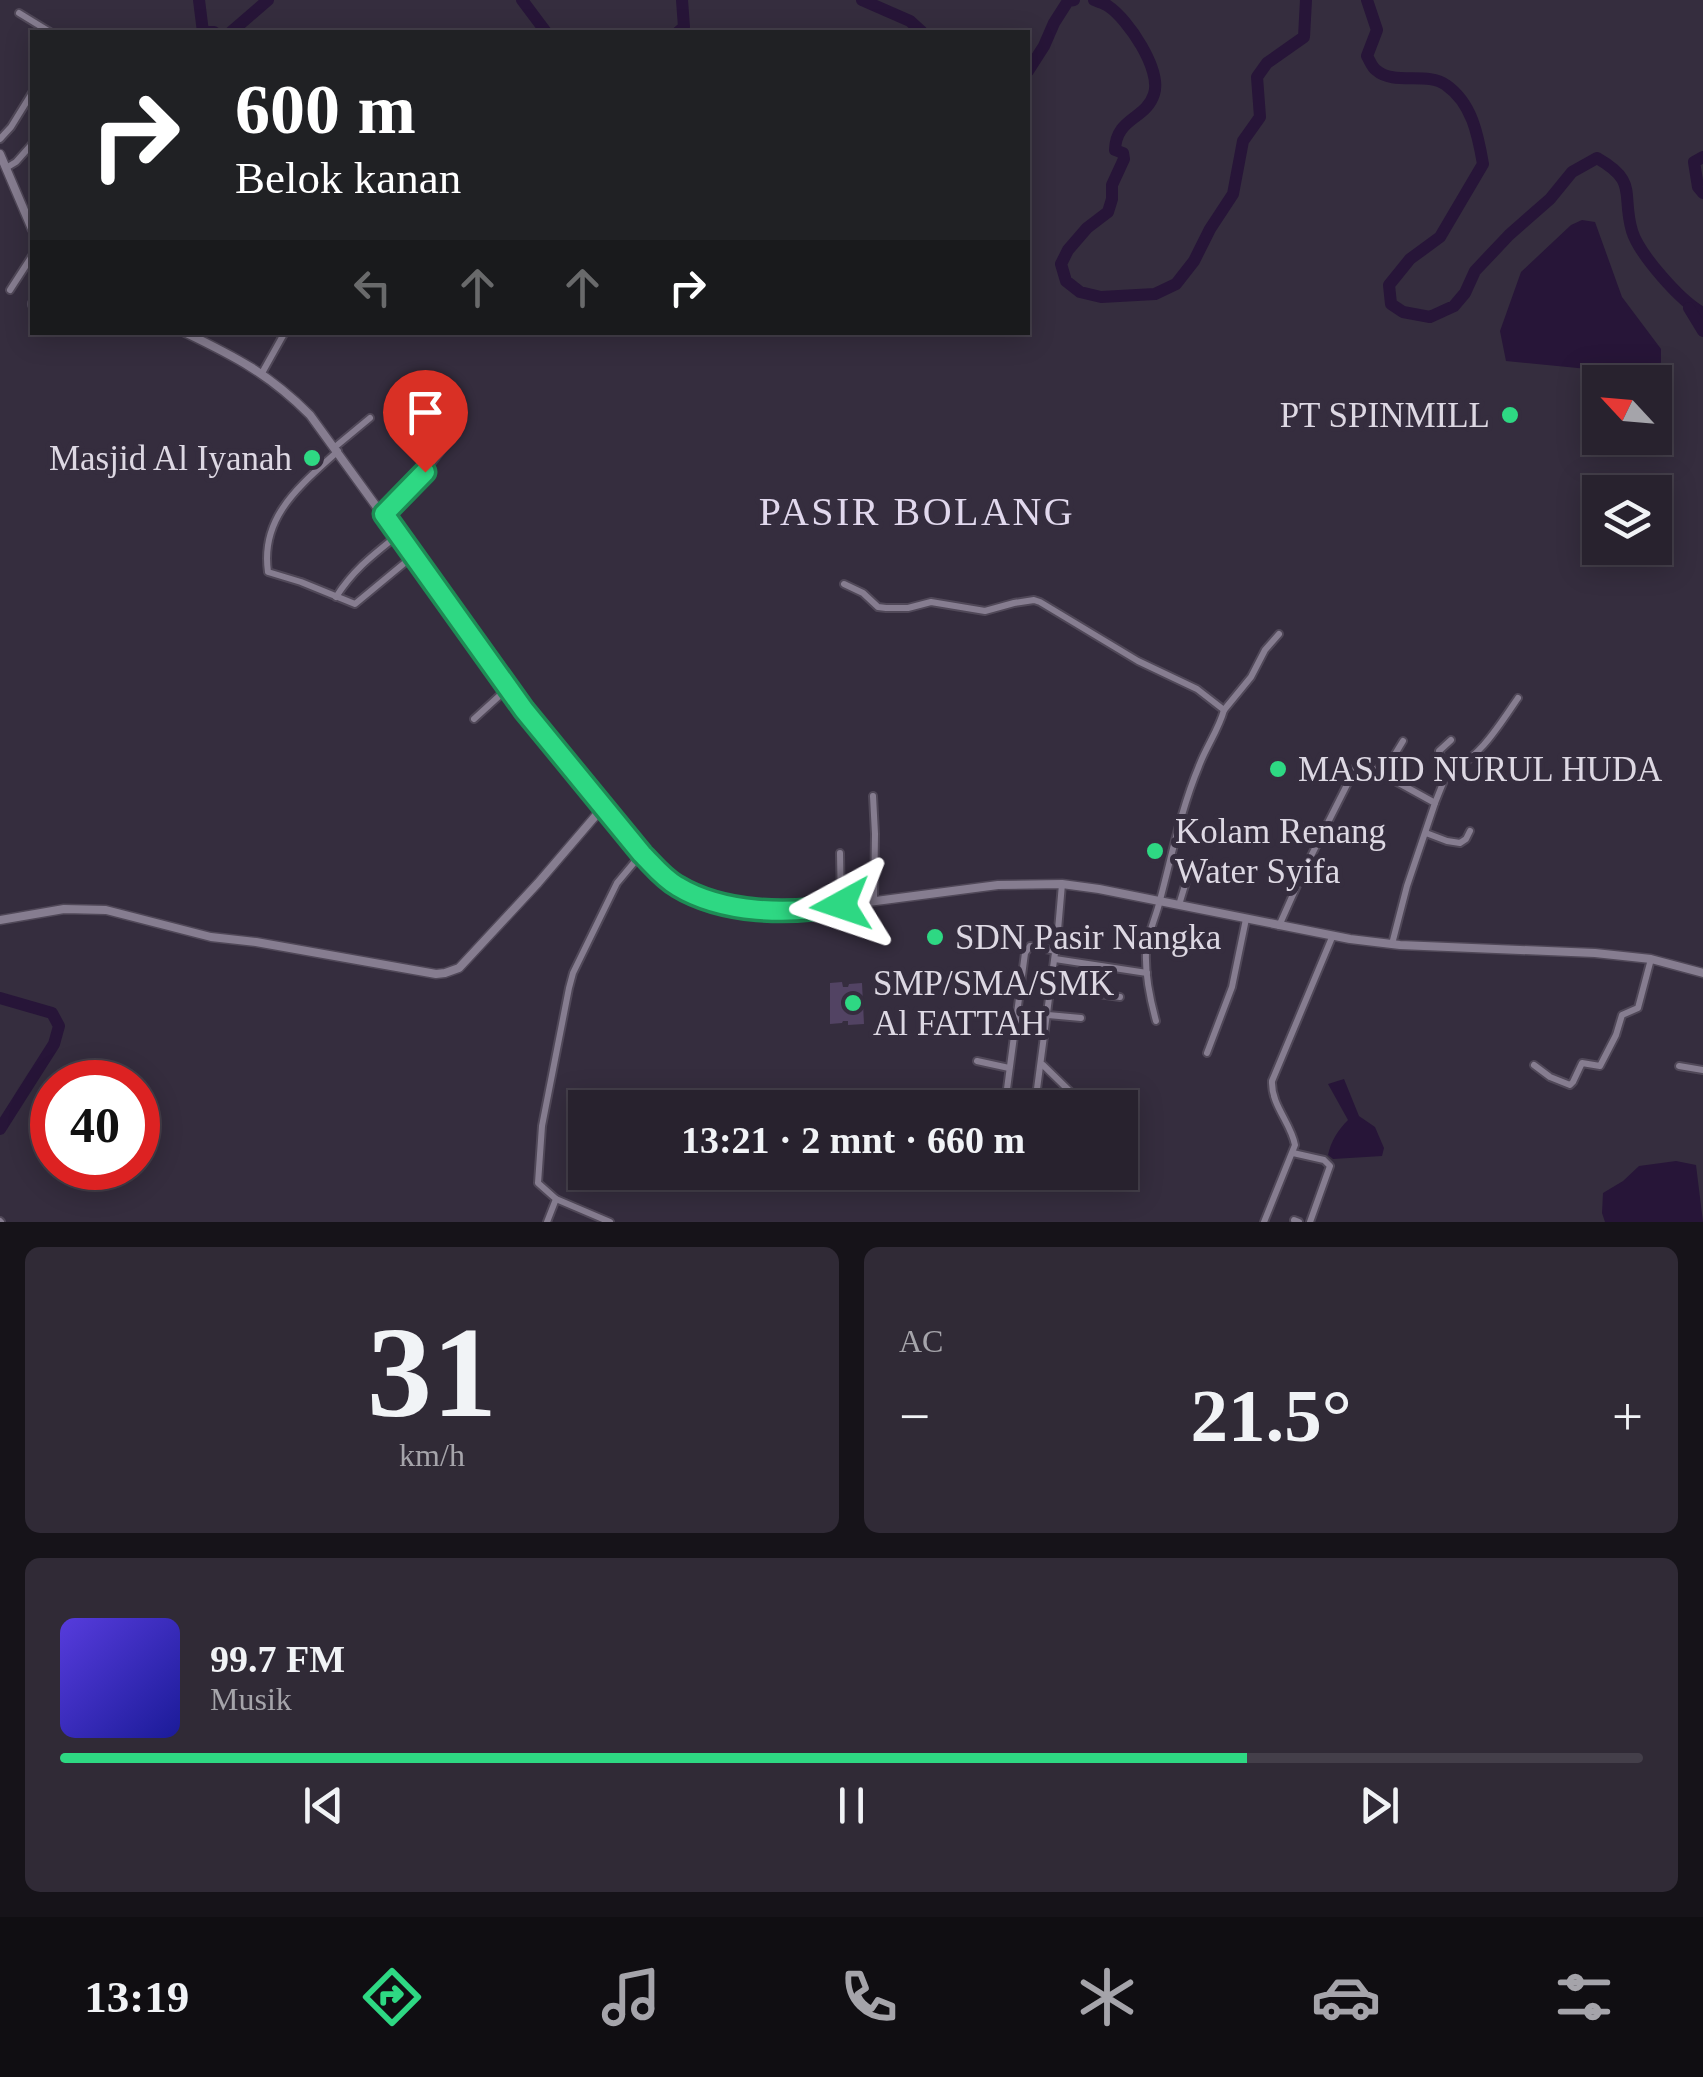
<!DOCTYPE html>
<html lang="id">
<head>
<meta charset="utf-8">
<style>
	:root { --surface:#28222e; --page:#302a36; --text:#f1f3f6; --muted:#a5a4aa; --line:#443f4a; --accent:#2ed883 }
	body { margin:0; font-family:"Times New Roman",serif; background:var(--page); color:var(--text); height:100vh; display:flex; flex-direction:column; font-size:38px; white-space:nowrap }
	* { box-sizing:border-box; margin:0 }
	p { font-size:32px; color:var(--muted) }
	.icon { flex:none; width:55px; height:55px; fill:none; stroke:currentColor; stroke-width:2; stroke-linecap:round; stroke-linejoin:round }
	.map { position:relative; height:1222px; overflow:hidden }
	.details { display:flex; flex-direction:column; gap:25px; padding:25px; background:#161319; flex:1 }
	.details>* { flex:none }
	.hud { position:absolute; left:30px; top:30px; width:1000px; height:305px; border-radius:0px; box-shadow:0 5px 25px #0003,0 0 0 2px var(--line); background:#202124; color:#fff; overflow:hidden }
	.needle { width:65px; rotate:296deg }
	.controls { position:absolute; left:1582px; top:365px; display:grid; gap:20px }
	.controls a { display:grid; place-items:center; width:90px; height:90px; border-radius:0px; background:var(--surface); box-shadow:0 5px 25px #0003,0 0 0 2px var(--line); font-size:50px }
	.speed { position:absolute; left:30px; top:1060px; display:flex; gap:20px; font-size:50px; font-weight:700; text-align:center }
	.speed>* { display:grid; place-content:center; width:130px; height:130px; border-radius:50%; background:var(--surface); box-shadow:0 5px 25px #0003,0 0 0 2px var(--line); line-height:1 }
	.speed .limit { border:15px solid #d22; background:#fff; color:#111 }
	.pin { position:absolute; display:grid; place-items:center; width:85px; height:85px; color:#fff; margin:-102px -42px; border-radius:50% 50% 50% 0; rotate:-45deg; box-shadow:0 0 10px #0007 }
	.pin .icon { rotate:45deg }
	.me { position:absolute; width:110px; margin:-55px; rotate:265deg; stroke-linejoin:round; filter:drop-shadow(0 0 8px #0008) }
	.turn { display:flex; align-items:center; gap:35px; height:210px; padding:0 40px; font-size:45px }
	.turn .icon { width:130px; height:130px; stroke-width:2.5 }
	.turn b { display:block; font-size:70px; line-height:85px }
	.lanes { display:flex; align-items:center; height:95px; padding:0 40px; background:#0003; justify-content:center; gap:50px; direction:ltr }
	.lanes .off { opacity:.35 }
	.big { font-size:75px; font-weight:600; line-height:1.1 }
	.details .widget { flex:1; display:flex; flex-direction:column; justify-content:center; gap:15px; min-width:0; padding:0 35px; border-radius:15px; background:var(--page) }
	.details .dial { align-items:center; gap:0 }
	.dial b { font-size:130px; line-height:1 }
	.song { display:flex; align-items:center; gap:30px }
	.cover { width:120px; height:120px; border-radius:15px; background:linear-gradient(135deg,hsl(250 70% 55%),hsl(240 70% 35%)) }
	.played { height:10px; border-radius:5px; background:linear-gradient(90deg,var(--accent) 75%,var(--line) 75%) }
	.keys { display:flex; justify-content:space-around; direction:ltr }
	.heat { display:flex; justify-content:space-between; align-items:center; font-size:55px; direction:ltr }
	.details .tiles { flex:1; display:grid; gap:25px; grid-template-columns:1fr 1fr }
	.widget:last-child { grid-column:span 2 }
	.trip { position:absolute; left:568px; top:1090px; width:570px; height:100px; border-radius:0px; background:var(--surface); box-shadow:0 5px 25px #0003,0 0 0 2px var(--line); font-weight:600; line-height:100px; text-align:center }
	.menu { display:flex; height:160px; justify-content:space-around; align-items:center; background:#100e12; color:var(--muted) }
	.menu .icon { width:70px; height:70px }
	.menu .selected { color:var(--accent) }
	.menu b { font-size:45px; color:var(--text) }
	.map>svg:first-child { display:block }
</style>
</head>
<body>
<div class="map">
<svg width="1703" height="1222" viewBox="0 0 1703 1222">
	<rect width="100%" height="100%" fill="#352d3e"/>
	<path fill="#524363" d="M842,982l1,5h5l1,-3 13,-1 2,41 -16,1v-4h-5l-1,2 -12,1v-41z"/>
	<g fill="#271538">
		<path d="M1582,220l13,2 27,75 39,52v13l-4,10 -8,3 -143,-14 -6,-30 21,-59 50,-47z"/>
		<path d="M1344,1079l15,37 16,11 9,21 -2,8 -49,3 -5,-4c3,-14 10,-25 20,-35l-20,-36z"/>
		<path d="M1676,1161l20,4 7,57h-98l-3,-9 1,-20 20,-12 16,-15z"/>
	</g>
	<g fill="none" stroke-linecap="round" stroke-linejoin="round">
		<g stroke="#271538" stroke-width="12">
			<path d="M199,0l4,32h11"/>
			<path d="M522,0l24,32"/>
			<path d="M862,0l48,21 12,11"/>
			<path d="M1094,0c4,2 10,3 14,6 20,13 54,64 46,88 -8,26 -38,23 -39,56l8,3 1,6 -12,26v14l-4,13 -21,16 -19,22 -7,14 5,17 14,11 21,5 54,-3 21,-10 18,-23 16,-32 23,-35 10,-53 17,-24 -3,-40 10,-14 37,-26 2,-37"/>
			<path d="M1367,0l10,30 -10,26c3,5 5,11 9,14 18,16 51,1 70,15 26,18 32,50 37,79l-43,73 -30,22 -21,26 2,19 12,8 27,5 24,-11 11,-13 10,-22 34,-36 41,-36 22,-27 25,-14c42,24 24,35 35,73 7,23 49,71 71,82"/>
			<path d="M231,32l37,-32"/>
			<path d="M678,32l6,-5 -2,-27"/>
			<path d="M1028,71l16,-25 10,-23 14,-22 6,-1"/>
			<path d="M1703,157l-9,5 4,25 5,6"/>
			<path d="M1689,308l14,23"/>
			<path d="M0,998l52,15 7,13 -5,18 -54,85"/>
		</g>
		<g stroke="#504858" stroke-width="10">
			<g id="minor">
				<path d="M19,13l31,19"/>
				<path d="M0,139l11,-12 21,-34"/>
				<path d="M6,168l10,-6 16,-18"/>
				<path d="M10,290l22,-34"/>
				<path d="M32,305v-2"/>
				<path d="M262,373l23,-41"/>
				<path d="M335,447l35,-29"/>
				<path d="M338,451c-37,34 -78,65 -70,121l33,10 54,22 58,-48"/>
				<path d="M384,514l32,-31 27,-35"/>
				<path d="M844,584l19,9 15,14 8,1h22l23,-6 54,9 29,-8 20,-3 6,2 98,59 59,28 27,21c-5,19 -18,37 -25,56 -18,43 -27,89 -39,134 -4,18 -13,34 -14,52 -1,23 4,47 10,69"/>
				<path d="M336,597c18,-28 37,-42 62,-62"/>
				<path d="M1224,710l27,-33 14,-27 14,-16"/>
				<path d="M474,719l35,-32"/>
				<path d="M1447,773c33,-15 51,-46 71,-75"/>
				<path d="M1383,774l20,-33"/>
				<path d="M873,796l2,38 -1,66"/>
				<path d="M1435,803l12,-30 -8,-22 12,-11"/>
				<path d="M1301,827l19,11"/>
				<path d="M1426,833l21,8 13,2 6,-4 4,-8"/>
				<path d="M840,853l1,52"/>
				<path d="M1179,905l13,-43"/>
				<path d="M1279,926l24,-54 56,-111 76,42 -28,83 -15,58"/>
				<path d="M1056,951l-26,-5 -5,7 -18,136 4,5 22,2 4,-7 21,-159 4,-46"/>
				<path d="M1055,959l92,14"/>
				<path d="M1050,987l70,10"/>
				<path d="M1048,1015l33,3"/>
				<path d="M1207,1053l25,-66 14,-68"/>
				<path d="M977,1061l32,7"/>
				<path d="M1043,1065l44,43"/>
				<path d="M1534,1065l16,12 20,8 3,-3 9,-19 18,3 16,-31 6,-20 16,-7 13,-49"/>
				<path d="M1679,1066l24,4"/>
				<path d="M1033,1096l13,12"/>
				<path d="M1293,1153l31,7 6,6 -20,56"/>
				<path d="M556,1199l54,23"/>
				<path d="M1294,1220l5,2"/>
				<path d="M0,1221l1,1"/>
				<path d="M547,1222l9,-23 -18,-16 4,-57 27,-138 4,-15 44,-90 25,-30"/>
				<path d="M1264,1222l31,-77c-4,-22 -24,-40 -23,-64l61,-146"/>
			</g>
		</g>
		<g stroke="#504858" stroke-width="11">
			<g id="tertiary">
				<path d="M0,154l32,75"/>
				<path d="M184,332c52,25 85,42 126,83l214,295 118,143 21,22 16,13 41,15 48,7 62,-3 168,-22 64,-1 37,5 251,50 50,6 195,8 56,6 52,14"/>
				<path d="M0,920l64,-11 42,1 105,27 45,5 180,32 9,-1 14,-5 79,-85 66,-77"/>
			</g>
		</g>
		<use href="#minor" stroke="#867d90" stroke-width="6"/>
		<use href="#tertiary" stroke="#867d90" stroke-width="8"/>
	</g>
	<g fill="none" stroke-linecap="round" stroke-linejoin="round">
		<g stroke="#1e8c55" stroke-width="25">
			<path id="route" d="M425,472l-41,42 140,196 118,144c11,11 21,24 35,32 46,28 113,29 164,19"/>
		</g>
		<use href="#route" stroke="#2ed883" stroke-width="18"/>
	</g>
	<g fill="#2ed883" stroke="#352d3e" stroke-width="4">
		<circle cx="1510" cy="415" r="10"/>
		<circle cx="312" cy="458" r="10"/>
		<circle cx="1278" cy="769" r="10"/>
		<circle cx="1155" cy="851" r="10"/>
		<circle cx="935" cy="937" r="10"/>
		<circle cx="853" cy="1003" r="10"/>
	</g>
	<g text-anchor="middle" stroke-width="10" stroke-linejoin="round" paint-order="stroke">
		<g font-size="35" fill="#ddd8e3" stroke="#352d3e" text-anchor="start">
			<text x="1490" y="427" text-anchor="end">PT SPINMILL</text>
			<text x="292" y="470" text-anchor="end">Masjid Al Iyanah</text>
			<text x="1298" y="781">MASJID NURUL HUDA</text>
			<text x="1175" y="843">Kolam Renang<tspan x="1175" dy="40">Water Syifa</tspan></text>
			<text x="955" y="949">SDN Pasir Nangka</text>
			<text x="873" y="995">SMP/SMA/SMK<tspan x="873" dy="40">Al FATTAH</tspan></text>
		</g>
		<g font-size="40" letter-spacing="2.5" fill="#e1d8ed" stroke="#352d3e">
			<text x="917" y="525">PASIR BOLANG</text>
		</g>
	</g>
</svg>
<div class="controls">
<a><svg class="needle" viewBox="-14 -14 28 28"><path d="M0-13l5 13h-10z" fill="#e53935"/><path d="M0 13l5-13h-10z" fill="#a5a4aa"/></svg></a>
<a><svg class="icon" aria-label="layers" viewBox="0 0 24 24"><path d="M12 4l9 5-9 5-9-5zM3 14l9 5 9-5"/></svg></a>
</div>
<div class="speed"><div class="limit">40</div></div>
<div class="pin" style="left:425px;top:472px;background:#d93025"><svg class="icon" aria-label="arrive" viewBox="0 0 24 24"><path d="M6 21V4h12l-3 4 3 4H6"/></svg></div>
<svg class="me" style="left:841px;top:905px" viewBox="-20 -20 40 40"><path d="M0-17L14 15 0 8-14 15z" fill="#2ed883" stroke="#fff" stroke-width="4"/></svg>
<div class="trip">13:21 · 2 mnt · 660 m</div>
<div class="hud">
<div class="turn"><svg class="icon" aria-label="right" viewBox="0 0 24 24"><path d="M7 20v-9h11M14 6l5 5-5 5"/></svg><div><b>600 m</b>Belok kanan</div></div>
<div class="lanes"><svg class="icon off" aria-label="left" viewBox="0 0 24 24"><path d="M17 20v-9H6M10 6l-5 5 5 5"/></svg><svg class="icon off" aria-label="ahead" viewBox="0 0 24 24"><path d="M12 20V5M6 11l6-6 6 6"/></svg><svg class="icon off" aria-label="ahead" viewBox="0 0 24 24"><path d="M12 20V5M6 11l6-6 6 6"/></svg><svg class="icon" aria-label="right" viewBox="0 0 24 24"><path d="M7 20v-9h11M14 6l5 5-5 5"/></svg></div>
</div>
</div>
<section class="details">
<div class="tiles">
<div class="widget dial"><b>31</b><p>km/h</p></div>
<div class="widget"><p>AC</p>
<div class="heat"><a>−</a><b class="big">21.5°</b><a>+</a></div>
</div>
<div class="widget">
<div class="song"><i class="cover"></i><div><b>99.7 FM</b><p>Musik</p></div></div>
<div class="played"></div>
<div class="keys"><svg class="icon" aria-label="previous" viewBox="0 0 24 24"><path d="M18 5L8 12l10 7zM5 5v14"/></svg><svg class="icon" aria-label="pause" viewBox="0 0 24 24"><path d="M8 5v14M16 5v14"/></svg><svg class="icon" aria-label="next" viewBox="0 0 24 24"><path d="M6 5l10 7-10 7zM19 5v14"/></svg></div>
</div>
</div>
</section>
<nav class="menu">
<b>13:19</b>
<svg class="icon selected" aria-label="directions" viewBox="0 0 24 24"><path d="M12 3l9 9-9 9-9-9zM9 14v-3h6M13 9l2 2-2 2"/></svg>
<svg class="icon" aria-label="music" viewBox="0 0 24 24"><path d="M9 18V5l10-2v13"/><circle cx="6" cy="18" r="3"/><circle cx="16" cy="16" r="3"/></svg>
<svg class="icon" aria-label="phone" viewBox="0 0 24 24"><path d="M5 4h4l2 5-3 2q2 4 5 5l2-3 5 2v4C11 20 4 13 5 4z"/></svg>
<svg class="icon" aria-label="climate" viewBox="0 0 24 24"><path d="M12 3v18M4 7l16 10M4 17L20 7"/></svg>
<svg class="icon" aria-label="car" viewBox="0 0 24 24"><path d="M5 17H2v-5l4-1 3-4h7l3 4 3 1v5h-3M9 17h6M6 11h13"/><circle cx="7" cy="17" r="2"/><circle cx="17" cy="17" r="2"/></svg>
<svg class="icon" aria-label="filters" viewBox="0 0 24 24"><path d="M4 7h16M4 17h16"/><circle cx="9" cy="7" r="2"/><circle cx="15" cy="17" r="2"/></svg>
</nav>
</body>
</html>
